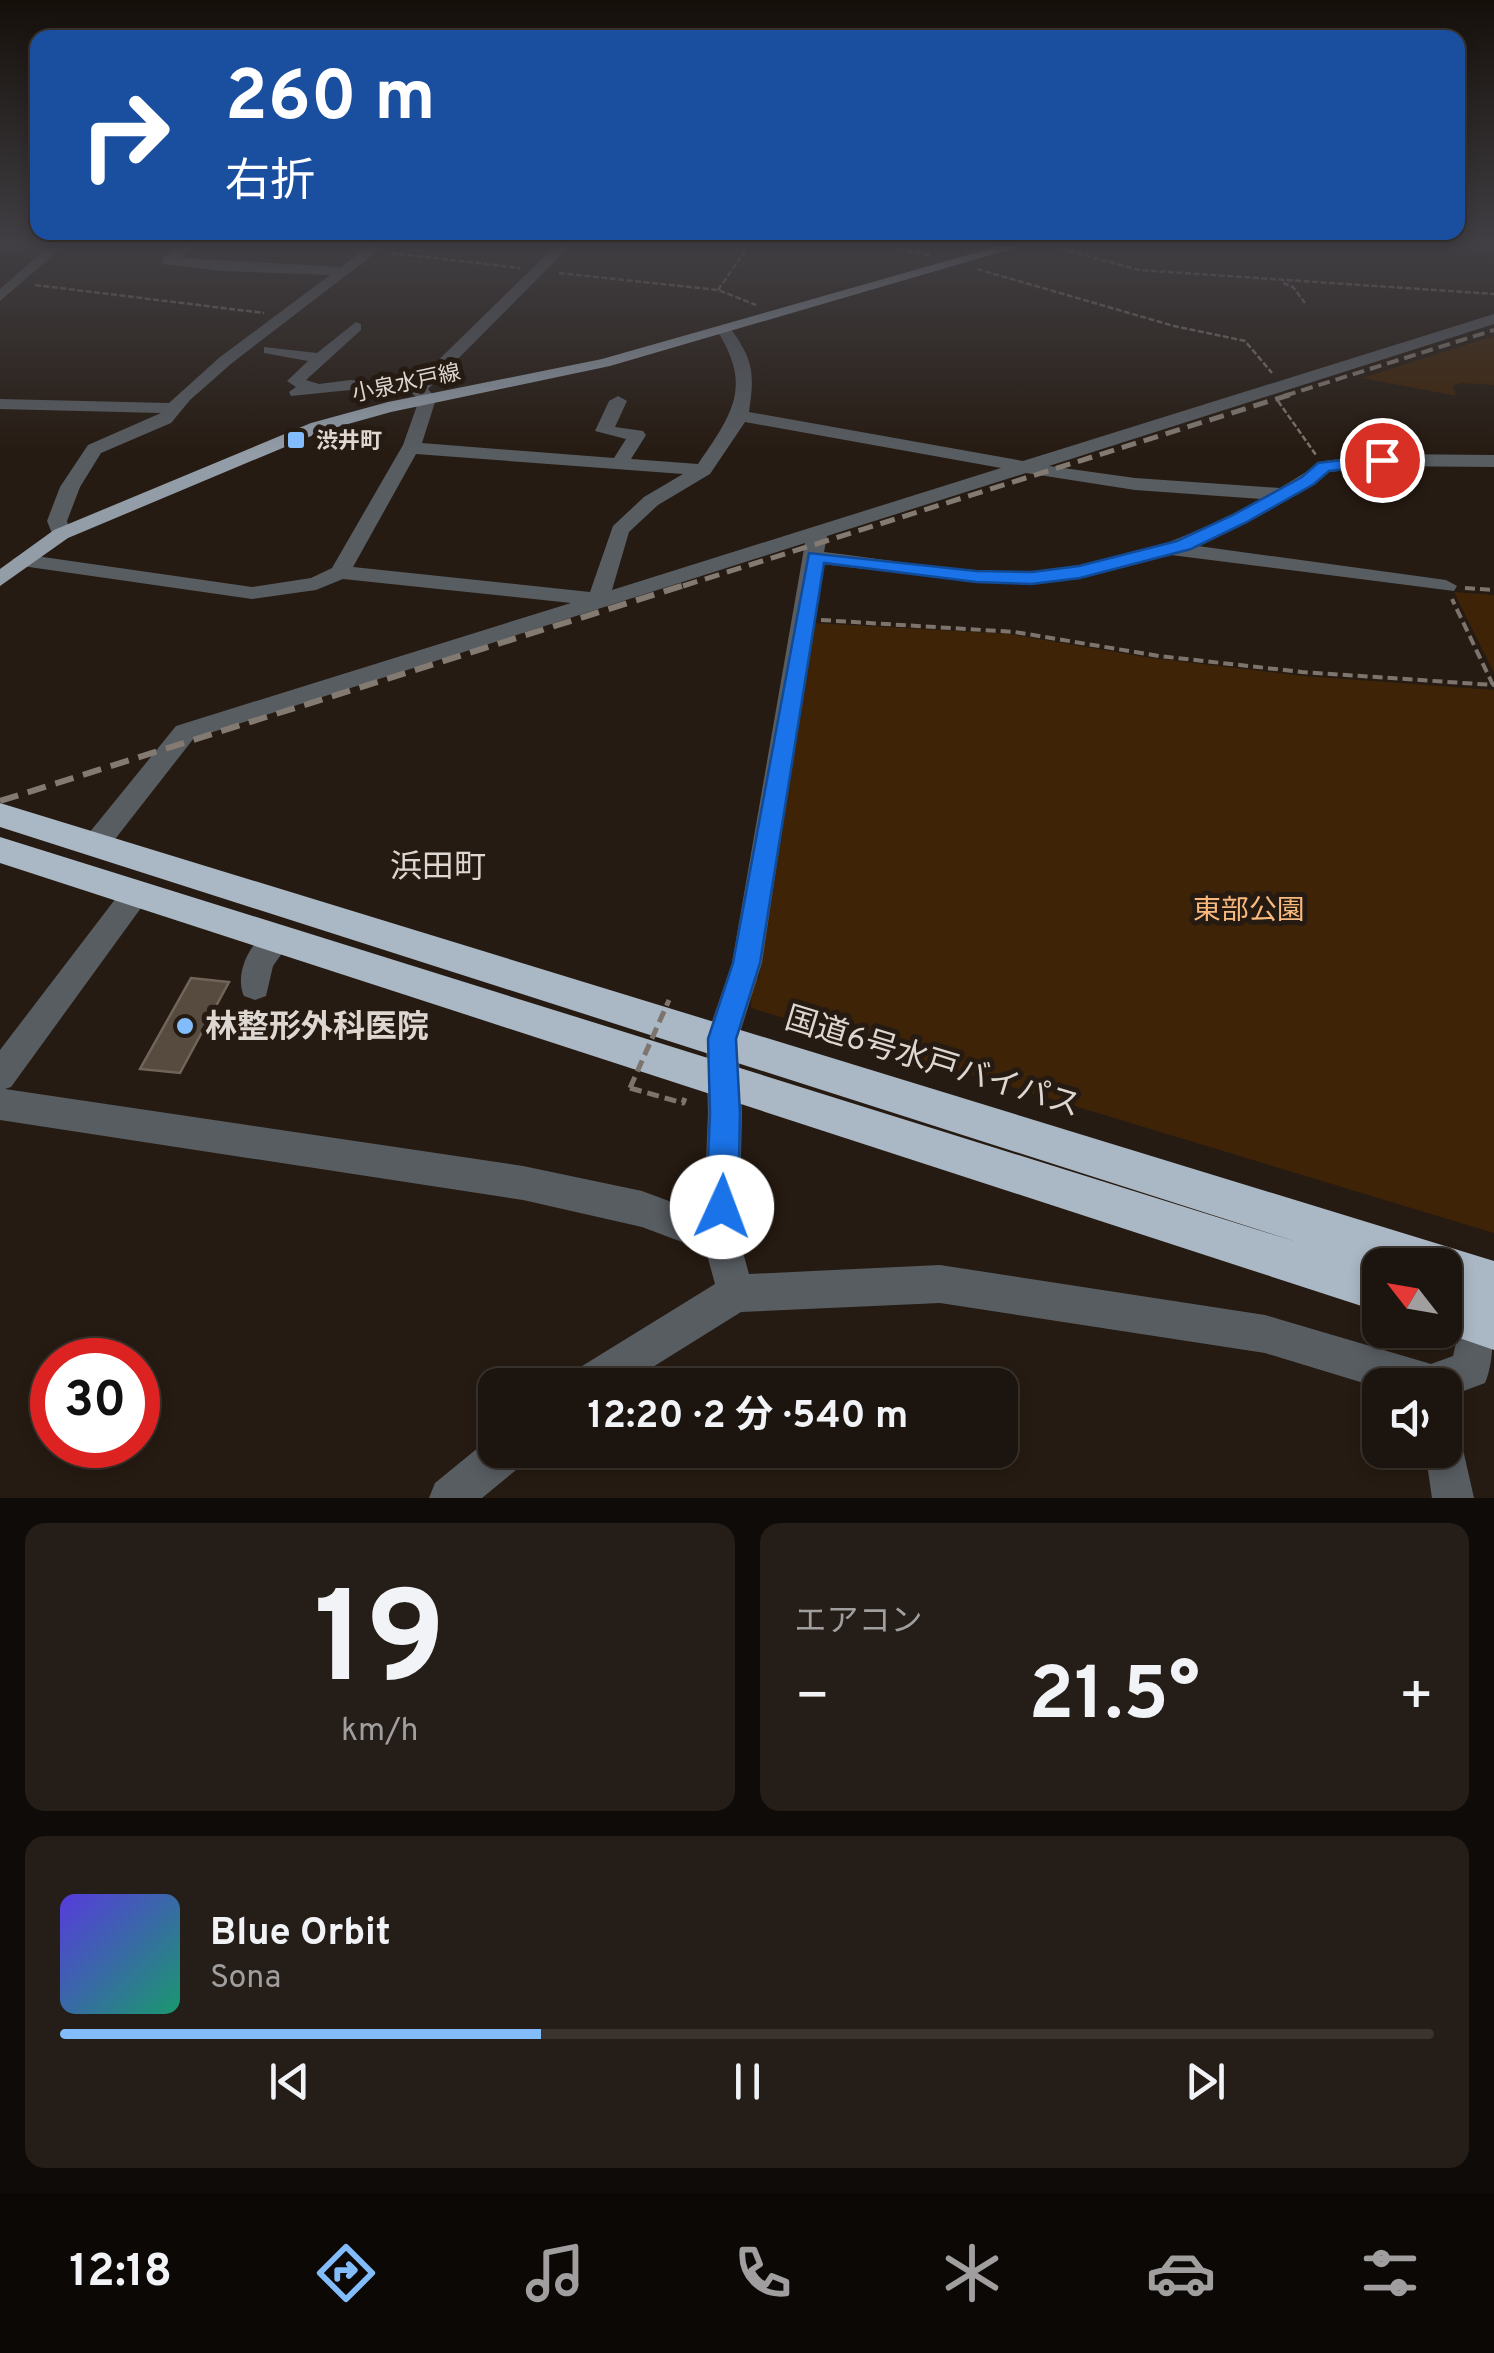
<!DOCTYPE html>
<html lang="ja">
<head>
<meta charset="utf-8">
<style>
	:root { --surface:#1c140e; --page:#251d17; --text:#f1f3f6; --muted:#a09e9e; --line:#3a332e; --accent:#82bcfa }
	body { margin:0; font-family:Overpass,"Noto Sans JP",sans-serif; background:var(--page); color:var(--text); height:100vh; display:flex; flex-direction:column; font-size:38px; white-space:nowrap }
	* { box-sizing:border-box; margin:0 }
	p { font-size:32px; color:var(--muted) }
	.icon { flex:none; width:55px; height:55px; fill:none; stroke:currentColor; stroke-width:2; stroke-linecap:round; stroke-linejoin:round }
	.map { position:relative; height:1498px; overflow:hidden }
	.side { display:flex; flex-direction:column; gap:25px; padding:25px; background:#0f0b08; flex:1 }
	.side>* { flex:none }
	.top-card { position:absolute; left:30px; top:30px; width:1435px; height:210px; border-radius:20px; box-shadow:0 5px 15px #0003,0 0 0 2px var(--line); background:#1a4fa0; color:#fff; overflow:hidden }
	.needle { width:65px; rotate:301deg }
	.buttons { position:absolute; left:1362px; top:1248px; display:grid; gap:20px }
	.buttons a { display:grid; place-items:center; width:100px; height:100px; border-radius:20px; background:var(--surface); box-shadow:0 5px 15px #0003,0 0 0 2px var(--line); font-size:50px }
	.speed { position:absolute; left:30px; top:1338px; display:flex; gap:20px; font-size:50px; font-weight:700; text-align:center }
	.speed>* { display:grid; place-content:center; width:130px; height:130px; border-radius:50%; background:var(--surface); box-shadow:0 5px 15px #0003,0 0 0 2px var(--line); line-height:1 }
	.speed .limit { border:15px solid #d22; background:#fff; color:#111 }
	.pin { position:absolute; display:grid; place-items:center; width:85px; height:85px; color:#fff; margin:-42px; border:5px solid #fff; border-radius:50%; box-shadow:0 2px 10px #0007 }
	.me { position:absolute; width:110px; margin:-55px; rotate:2deg; stroke-linejoin:round; filter:drop-shadow(0 0 8px #0008) }
	.turn { display:flex; align-items:center; gap:35px; height:210px; padding:0 30px; font-size:45px }
	.turn .icon { width:130px; height:130px; stroke-width:2.5 }
	.turn b { display:block; font-size:70px; line-height:85px }
	.big { font-size:75px; font-weight:700; line-height:1.1 }
	.side .card { flex:1; display:flex; flex-direction:column; justify-content:center; gap:15px; min-width:0; padding:0 35px; border-radius:20px; background:var(--page) }
	.side .dial { align-items:center; gap:0 }
	.dial b { font-size:130px; line-height:1 }
	.song { display:flex; align-items:center; gap:30px }
	.cover { width:120px; height:120px; border-radius:15px; background:linear-gradient(135deg,hsl(250 70% 55%),hsl(160 70% 35%)) }
	.played { height:10px; border-radius:5px; background:linear-gradient(90deg,var(--accent) 35%,var(--line) 35%) }
	.keys { display:flex; justify-content:space-around; direction:ltr }
	.heat { display:flex; justify-content:space-between; align-items:center; font-size:55px; direction:ltr }
	.side .tiles { flex:1; display:grid; gap:25px; grid-template-columns:1fr 1fr }
	.card:last-child { grid-column:span 2 }
	.trip { position:absolute; left:478px; top:1368px; width:540px; height:100px; border-radius:20px; background:var(--surface); box-shadow:0 5px 15px #0003,0 0 0 2px var(--line); font-weight:700; line-height:100px; text-align:center }
	.tab-bar { display:flex; height:160px; justify-content:space-around; align-items:center; background:#0b0806; color:var(--muted) }
	.tab-bar .icon { width:70px; height:70px }
	.tab-bar .on { color:var(--accent) }
	.tab-bar b { font-size:45px; color:var(--text) }
	.map>svg:first-child { display:block }
</style>
</head>
<body>
<div class="map">
<svg width="1494" height="1498" viewBox="0 0 1494 1498">
	<rect width="100%" height="100%" fill="#261b12"/>
	<g fill="#3e2307">
		<path d="M1494,336v49l-33,-2 -8,3 3,10 -94,-18z"/>
		<path d="M1454,592l40,3v78z"/>
		<path d="M814,623l195,11 142,24 153,18 190,14v543l-743,-225 1,-23 7,-8z"/>
	</g>
	<path fill="#574b40" stroke="#716459" stroke-width="2.5" d="M191,978l38,4 -49,91 -40,-4z"/>
	<g fill="none" stroke-linecap="round" stroke-linejoin="round">
		<g stroke="#7d746d" stroke-width="2.5" stroke-dasharray="6 2.5" stroke-linecap="butt">
			<path d="M874,244l56,11"/>
			<path d="M1044,244l95,26 355,24"/>
			<path d="M391,253l129,15"/>
			<path d="M977,269l197,57 71,15 27,32"/>
			<path d="M559,273l159,17 38,15"/>
			<path d="M1283,283l10,4 12,16"/>
			<path d="M35,285l229,28"/>
			<path d="M718,290l32,-46"/>
			<path d="M1278,401l38,54"/>
		</g>
		<g stroke="#7d746d" stroke-width="4" stroke-dasharray="10 5" stroke-linecap="butt">
			<path d="M1465,588l29,2"/>
			<path d="M821,620l194,12 144,24 143,16 191,13 -41,-86"/>
		</g>
		<path stroke="#7d746d" stroke-width="5" stroke-dasharray="12 6" stroke-linecap="butt" d="M630,1088l53,15 2,-5"/>
		<g fill="#585d62" fill-rule="evenodd">
			<path d="M51,244h15l-66,57v-12z"/>
			<path d="M183,244h16l-18,14 160,9 30,-23h16l-155,119 -42,37 -19,23 -70,30 -21,34 -13,34 4,13 -3,4h-14l-7,-17 13,-34 28,-42 73,-32 -161,-4v-10l169,4 51,-46 110,-82 -108,-4 -59,-7v-6z"/>
			<path d="M557,244h15l-144,145 8,10 -14,44 192,15 12,-19 -31,-8 14,-30 9,-5 9,5 -12,26 28,4 3,4 -15,24 67,5c35,-51 55,-78 18,-135l8,-5 5,2c24,34 26,45 20,86l274,49 471,-147v10l-445,142 86,12 145,10 44,-27 58,-7 112,1v12l-112,-1 -53,6 -83,51 -48,23 248,34 11,6 -3,5 -283,-36 -91,23 -48,6 -56,-2 -154,-18 -60,399 -24,76 4,74 -3,125 10,36 191,-9 325,50 166,49 22,-8 11,-48 13,-6 13,6c4,21 4,54 -5,75l-40,15v-13h-65v3l-115,-35 -325,-50 -199,9 -117,73h-56l6,-14 141,-87 -9,-33 -64,-24 -119,-27 -523,-80v-70l126,-165 10,-3 10,3 4,8 -4,8 -135,186 -6,2 518,77 119,25 62,23 4,-101 -2,-74 26,-76 73,-420 -611,195 -89,114 -10,3 -10,-3 -4,-7 4,-7 91,-112 395,-123 -228,-24 -27,11 -64,9 -230,-33 -10,-6 10,-6 230,33 59,-9 21,-10 71,-123 16,-45 -6,-6 -63,-4 -59,6 -2,-4 7,-5 -9,-6 21,-20 -44,-8v-6l53,6 39,-31 5,2v6l-55,50 13,4 31,-4 64,4zM745,422l256,46 -389,122 17,-58 29,-27 52,-31zM416,454l267,20 -39,23 -31,29 -23,66 -237,-25zM1026,473l109,17 126,9c-69,38 -151,71 -231,73 -69,1 -138,-12 -206,-20l3,-16z"/>
			<path d="M277,927l10,3 5,9 -19,27 -7,30 -11,4 -11,-4c-11,-24 9,-61 33,-69z"/>
			<path d="M1445,1426l14,6 15,66h-42l-7,-48h20z"/>
			<path d="M495,1434v16h33l-6,15 -40,33h-53l6,-15z"/>
		</g>
		<path fill="#939da8" fill-rule="evenodd" d="M1006,244h22l-418,122 -219,46 -68,19 -255,107 -68,48v-17l54,-39 257,-107 77,-21 214,-43z"/>
		<path fill="#aab7c4" fill-rule="evenodd" d="M0,803l1494,458v89l-58,-20h9v-65h-65v47l-1380,-449v-26l1297,405 -1297,-415z"/>
		<path stroke="#837a72" stroke-width="4" stroke-dasharray="12 6" stroke-linecap="butt" d="M1284,396l210,-66"/>
		<path stroke="#837a72" stroke-width="5" stroke-dasharray="15 8" stroke-linecap="butt" d="M683,586l609,-192"/>
		<path stroke="#837a72" stroke-width="6" stroke-dasharray="19 10" stroke-linecap="butt" d="M0,801l691,-218"/>
		<path stroke="#7d746d" stroke-width="5" stroke-dasharray="12 6" stroke-linecap="butt" d="M630,1088l39,-88"/>
	</g>
	<linearGradient id="sky" x2="0" y2="1"><stop stop-color="#150f0a"/><stop offset="0.54" stop-color="#413f44"/><stop offset="1" stop-color="#413f44" stop-opacity="0"/></linearGradient>
	<rect width="1494" height="454" fill="url(#sky)"/>
	<path fill="#1a73e8" stroke="#114b97" stroke-width="2.5" d="M1382,455l6,2v7l-59,7 -15,13 -69,39 -54,26 -111,29 -48,6 -56,-2 -152,-19 -64,400 -24,76 4,74 -2,94 -5,11 -11,5 -12,-5 -4,-11 4,-94 -2,-74 25,-76 76,-410 167,18 56,1 47,-6 98,-25 56,-26 69,-38 16,-14z"/>
	<g fill="#82bcfa" stroke="#261b12" stroke-width="4">
		<rect x="286" y="430" width="20" height="20" rx="5"/>
		<circle cx="185" cy="1026" r="10"/>
	</g>
	<g text-anchor="middle" stroke-width="10" stroke-linejoin="round" paint-order="stroke">
		<g font-size="22" fill="#ded7d1" stroke="#261b12">
			<text transform="translate(406 382) rotate(-12)" y="8">小泉水戸線</text>
		</g>
		<g font-size="22" font-weight="bold" fill="#ded7d1" stroke="#261b12" text-anchor="start">
			<text x="316" y="448">渋井町</text>
		</g>
		<g font-size="28" fill="#fab97d" stroke="#261b12">
			<text x="1249" y="919">東部公園</text>
		</g>
		<g font-size="32" fill="#ded7d1" stroke="#261b12">
			<text x="438" y="877">浜田町</text>
		</g>
		<g font-size="32" font-weight="bold" fill="#ded7d1" stroke="#261b12" text-anchor="start">
			<text x="205" y="1037">林整形外科医院</text>
		</g>
		<g font-size="32" fill="#ded7d1" stroke="#261b12">
			<text transform="translate(933 1061) rotate(17)" y="11">国道6号水戸バイパス</text>
		</g>
	</g>
</svg>
<div class="buttons">
<a><svg class="needle" viewBox="-14 -14 28 28"><path d="M0-13l5 13h-10z" fill="#e53935"/><path d="M0 13l5-13h-10z" fill="#a09e9e"/></svg></a>
<a><svg class="icon" aria-label="sound" viewBox="0 0 24 24"><path d="M4 9h4l5-4v14l-5-4H4zM17 9q2 3 0 6"/></svg></a>
</div>
<div class="speed"><div class="limit">30</div></div>
<div class="pin" style="left:1382px;top:460px;background:#d93025"><svg class="icon" aria-label="arrive" viewBox="0 0 24 24"><path d="M6 21V4h12l-3 4 3 4H6"/></svg></div>
<svg class="me" style="left:722px;top:1207px" viewBox="-20 -20 40 40"><circle r="19" fill="#fff"/><path d="M0-13L10 11 0 6-10 11z" fill="#1a73e8"/></svg>
<div class="trip">12:20 · 2 分 · 540 m</div>
<div class="top-card">
<div class="turn"><svg class="icon" aria-label="right" viewBox="0 0 24 24"><path d="M7 20v-9h11M14 6l5 5-5 5"/></svg><div><b>260 m</b>右折</div></div>
</div>
</div>
<section class="side">
<div class="tiles">
<div class="card dial"><b>19</b><p>km/h</p></div>
<div class="card"><p>エアコン</p>
<div class="heat"><a>−</a><b class="big">21.5°</b><a>+</a></div>
</div>
<div class="card">
<div class="song"><i class="cover"></i><div><b>Blue Orbit</b><p>Sona</p></div></div>
<div class="played"></div>
<div class="keys"><svg class="icon" aria-label="previous" viewBox="0 0 24 24"><path d="M18 5L8 12l10 7zM5 5v14"/></svg><svg class="icon" aria-label="pause" viewBox="0 0 24 24"><path d="M8 5v14M16 5v14"/></svg><svg class="icon" aria-label="next" viewBox="0 0 24 24"><path d="M6 5l10 7-10 7zM19 5v14"/></svg></div>
</div>
</div>
</section>
<nav class="tab-bar">
<b>12:18</b>
<svg class="icon on" aria-label="directions" viewBox="0 0 24 24"><path d="M12 3l9 9-9 9-9-9zM9 14v-3h6M13 9l2 2-2 2"/></svg>
<svg class="icon" aria-label="music" viewBox="0 0 24 24"><path d="M9 18V5l10-2v13"/><circle cx="6" cy="18" r="3"/><circle cx="16" cy="16" r="3"/></svg>
<svg class="icon" aria-label="phone" viewBox="0 0 24 24"><path d="M5 4h4l2 5-3 2q2 4 5 5l2-3 5 2v4C11 20 4 13 5 4z"/></svg>
<svg class="icon" aria-label="climate" viewBox="0 0 24 24"><path d="M12 3v18M4 7l16 10M4 17L20 7"/></svg>
<svg class="icon" aria-label="car" viewBox="0 0 24 24"><path d="M5 17H2v-5l4-1 3-4h7l3 4 3 1v5h-3M9 17h6M6 11h13"/><circle cx="7" cy="17" r="2"/><circle cx="17" cy="17" r="2"/></svg>
<svg class="icon" aria-label="filters" viewBox="0 0 24 24"><path d="M4 7h16M4 17h16"/><circle cx="9" cy="7" r="2"/><circle cx="15" cy="17" r="2"/></svg>
</nav>
</body>
</html>
